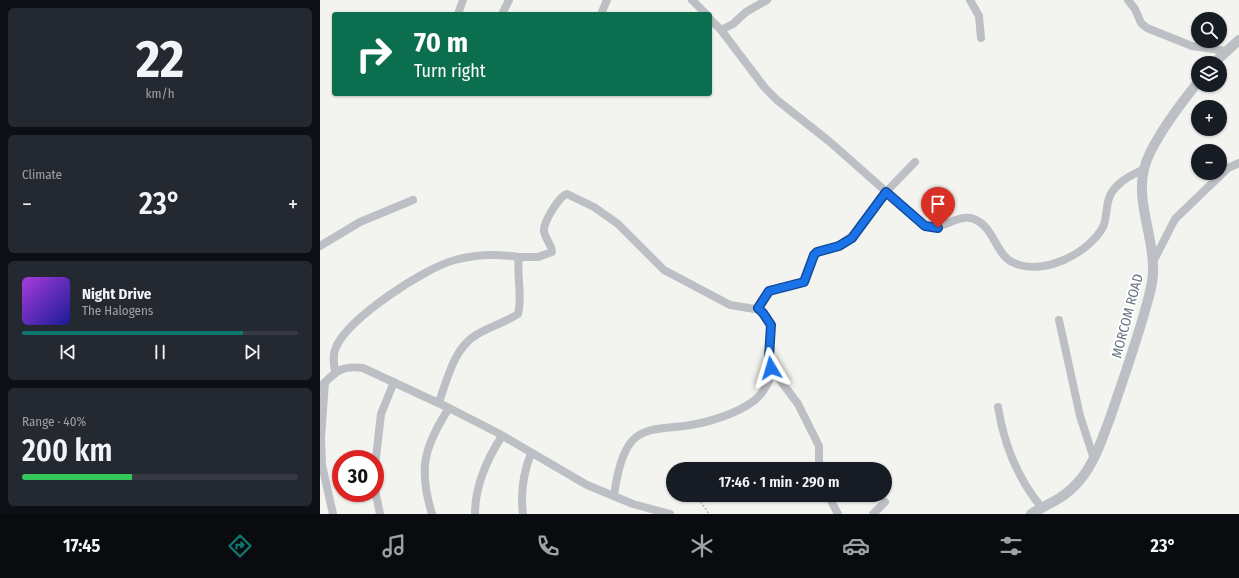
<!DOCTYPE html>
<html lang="en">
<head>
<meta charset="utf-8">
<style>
	:root { --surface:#171b24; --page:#242831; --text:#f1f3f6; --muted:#9ea1a6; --line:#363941; --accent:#0f766e }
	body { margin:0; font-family:"Fira Sans Condensed",sans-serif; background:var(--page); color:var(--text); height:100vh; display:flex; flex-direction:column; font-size:15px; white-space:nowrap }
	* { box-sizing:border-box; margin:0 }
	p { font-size:13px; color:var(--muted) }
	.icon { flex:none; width:22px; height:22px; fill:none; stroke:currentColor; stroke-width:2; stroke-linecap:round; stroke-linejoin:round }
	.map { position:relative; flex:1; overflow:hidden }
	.sheet { display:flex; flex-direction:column; gap:8px; padding:8px; background:#0d0f14; width:320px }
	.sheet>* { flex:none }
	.guide { position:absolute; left:12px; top:12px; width:380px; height:84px; border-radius:4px; box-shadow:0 1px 3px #0004; background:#0b6e4f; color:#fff; overflow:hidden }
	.fabs { position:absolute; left:871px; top:12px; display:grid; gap:8px }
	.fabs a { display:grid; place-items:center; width:36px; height:36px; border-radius:50%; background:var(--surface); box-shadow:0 1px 3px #0004; font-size:20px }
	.speed { position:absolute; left:12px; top:450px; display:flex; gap:8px; font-size:20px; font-weight:700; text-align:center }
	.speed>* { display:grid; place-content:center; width:52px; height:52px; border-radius:50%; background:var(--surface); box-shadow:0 1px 3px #0004; line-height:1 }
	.speed .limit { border:6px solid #d22; background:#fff; color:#111 }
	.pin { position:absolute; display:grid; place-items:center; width:34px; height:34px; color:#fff; margin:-41px -17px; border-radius:50% 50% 50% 0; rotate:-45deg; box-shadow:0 0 4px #0007 }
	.pin .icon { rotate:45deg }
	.me { position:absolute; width:44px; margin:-22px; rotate:353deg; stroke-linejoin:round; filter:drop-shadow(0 0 3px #0008) }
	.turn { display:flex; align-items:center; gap:14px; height:84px; padding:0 16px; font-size:18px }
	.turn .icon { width:52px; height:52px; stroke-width:2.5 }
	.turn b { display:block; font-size:28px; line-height:34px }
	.big { font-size:30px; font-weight:600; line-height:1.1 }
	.sheet .widget { flex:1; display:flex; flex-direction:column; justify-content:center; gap:6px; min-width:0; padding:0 14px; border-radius:6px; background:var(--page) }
	.sheet .dial { align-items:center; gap:0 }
	.dial b { font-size:52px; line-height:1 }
	.song { display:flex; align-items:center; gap:12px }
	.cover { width:48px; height:48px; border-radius:6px; background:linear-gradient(135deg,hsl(280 70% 55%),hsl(240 70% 35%)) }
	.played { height:4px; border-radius:2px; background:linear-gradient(90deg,var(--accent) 80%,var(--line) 80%) }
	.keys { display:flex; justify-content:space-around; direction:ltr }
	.heat { display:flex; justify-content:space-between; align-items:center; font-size:22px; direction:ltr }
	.charge { height:6px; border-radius:3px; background:linear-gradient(90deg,#34c759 40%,var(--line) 0) }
	.trip { position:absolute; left:346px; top:462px; width:226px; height:40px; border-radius:20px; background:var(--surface); box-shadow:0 1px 3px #0004; font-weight:600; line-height:40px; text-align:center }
	.dock { display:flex; height:64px; justify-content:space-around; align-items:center; background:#090b0e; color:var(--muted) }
	.dock .icon { width:28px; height:28px }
	.dock .on { color:var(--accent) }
	.dock b { font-size:18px; color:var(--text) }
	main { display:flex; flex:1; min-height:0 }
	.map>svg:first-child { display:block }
</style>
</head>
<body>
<main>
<section class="sheet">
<div class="widget dial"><b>22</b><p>km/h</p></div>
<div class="widget"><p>Climate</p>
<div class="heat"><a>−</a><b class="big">23°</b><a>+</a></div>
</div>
<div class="widget">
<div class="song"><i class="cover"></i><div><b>Night Drive</b><p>The Halogens</p></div></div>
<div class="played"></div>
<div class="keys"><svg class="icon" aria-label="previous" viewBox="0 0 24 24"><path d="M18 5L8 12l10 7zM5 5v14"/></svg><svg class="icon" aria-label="pause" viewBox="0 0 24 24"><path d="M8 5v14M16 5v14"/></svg><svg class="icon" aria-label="next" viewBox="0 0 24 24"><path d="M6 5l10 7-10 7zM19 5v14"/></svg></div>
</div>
<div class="widget"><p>Range · 40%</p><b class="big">200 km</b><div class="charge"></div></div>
</section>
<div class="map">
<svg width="919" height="514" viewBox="0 0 919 514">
	<rect width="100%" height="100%" fill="#f3f3ef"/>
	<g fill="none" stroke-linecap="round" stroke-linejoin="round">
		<path stroke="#b6b8bb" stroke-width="1.5" stroke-dasharray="2 2" stroke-linecap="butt" d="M376,495l13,19"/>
		<g stroke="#bcbfc3" stroke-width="8">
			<path d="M372,0l14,14"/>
			<path d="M650,0l9,16 2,22"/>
			<path d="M808,0l7,9 6,14 6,5 45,18 34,5"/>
			<path d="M138,14l5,-14"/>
			<path d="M182,14l7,-14"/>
			<path d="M281,14l6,-14"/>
			<path d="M390,19l11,11 44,58 12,12 53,42 95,84c17,6 32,-13 49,-7 20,8 21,34 38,43 30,15 76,-8 91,-35 5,-11 2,-26 9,-35 8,-12 20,-17 32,-23"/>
			<path d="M401,30l12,-6 13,-12 21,-12"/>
			<path d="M0,246l40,-24 53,-22"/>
			<path d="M833,262l22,-43 53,-51 11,-5"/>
			<path d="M438,309l11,-18 35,-9 10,-27 3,-3 22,-6 13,-8 34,-46 29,-30"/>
			<path d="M739,320l21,96 14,43"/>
			<path d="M15,372c-1,-8 -3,-17 1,-25 13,-29 88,-79 119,-87 22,-6 43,-6 64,-3"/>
			<path d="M5,382l-4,56 1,27 11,49"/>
			<path d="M0,387c16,-15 20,-22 43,-19l86,40 49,25 89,52 46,19 37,10"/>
			<path d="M119,402c8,-22 15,-54 37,-67 13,-8 28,-12 42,-21 5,-19 -2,-38 1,-57h19l14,-5c0,-7 -7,-13 -8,-21 -1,-8 15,-35 23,-37l27,13 24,17 46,46 66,35 31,5 10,15 -2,32 2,11 27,36 21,42v23"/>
			<path d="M678,407c6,38 19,71 44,101"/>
			<path d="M55,466l6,-52 13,-32"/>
			<path d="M55,490l5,24"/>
			<path d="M508,495l10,19"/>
			<path d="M294,496c2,-16 7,-42 18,-55 12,-14 35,-13 52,-15 23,-3 53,-12 71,-26 9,-7 14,-19 18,-29"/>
			<path d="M112,514c-14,-46 -8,-67 17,-106"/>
			<path d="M155,514c0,-28 12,-55 27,-78"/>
			<path d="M203,514c-3,-22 0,-40 8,-61"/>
			<path d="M553,514l12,-12"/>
		</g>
		<g stroke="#bcbfc3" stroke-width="10">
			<path d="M894,63l25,-23"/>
			<path d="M711,514c20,-12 33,-15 49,-34 15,-18 22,-41 30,-62 12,-35 24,-69 34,-104 4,-15 10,-31 9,-47 0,-32 -17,-66 -9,-98 6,-25 38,-67 54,-87"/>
		</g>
	</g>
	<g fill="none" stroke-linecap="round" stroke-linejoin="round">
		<g stroke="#114b97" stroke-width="10">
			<path id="route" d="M451,368l-2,-11 2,-32 -8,-12 -5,-5 11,-17 35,-9 10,-27 3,-3 22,-6 13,-8 34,-46 39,34 13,2"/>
		</g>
		<use href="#route" stroke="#1a73e8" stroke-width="7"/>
	</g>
	<g text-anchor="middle" stroke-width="4" stroke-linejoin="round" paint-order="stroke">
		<g font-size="14" fill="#64717f" stroke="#fff">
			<text transform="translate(807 316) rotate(-75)" y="5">MORCOM ROAD</text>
		</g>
	</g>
</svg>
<div class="fabs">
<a><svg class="icon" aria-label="search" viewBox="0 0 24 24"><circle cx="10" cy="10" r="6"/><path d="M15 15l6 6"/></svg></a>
<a><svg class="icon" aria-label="layers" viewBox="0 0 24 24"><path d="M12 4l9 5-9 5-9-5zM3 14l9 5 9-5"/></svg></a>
<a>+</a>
<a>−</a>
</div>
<div class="speed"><div class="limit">30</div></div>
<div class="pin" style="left:618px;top:228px;background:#d93025"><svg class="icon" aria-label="arrive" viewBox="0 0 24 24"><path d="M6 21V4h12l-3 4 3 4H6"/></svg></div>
<svg class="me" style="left:451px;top:368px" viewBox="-20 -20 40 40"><path d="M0-17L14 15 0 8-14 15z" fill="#1a73e8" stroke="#fff" stroke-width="4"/></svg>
<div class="trip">17:46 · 1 min · 290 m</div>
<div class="guide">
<div class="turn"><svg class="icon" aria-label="right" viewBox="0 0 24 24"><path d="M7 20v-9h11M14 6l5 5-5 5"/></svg><div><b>70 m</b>Turn right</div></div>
</div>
</div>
</main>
<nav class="dock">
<b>17:45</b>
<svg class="icon on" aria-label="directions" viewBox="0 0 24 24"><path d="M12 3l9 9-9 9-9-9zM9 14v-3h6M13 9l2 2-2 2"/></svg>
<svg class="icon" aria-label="music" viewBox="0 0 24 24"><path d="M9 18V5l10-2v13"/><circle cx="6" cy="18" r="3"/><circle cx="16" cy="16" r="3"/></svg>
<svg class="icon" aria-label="phone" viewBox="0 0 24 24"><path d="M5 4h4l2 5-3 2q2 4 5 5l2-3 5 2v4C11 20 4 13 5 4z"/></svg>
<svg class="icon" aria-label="climate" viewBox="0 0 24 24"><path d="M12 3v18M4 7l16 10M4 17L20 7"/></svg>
<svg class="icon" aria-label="car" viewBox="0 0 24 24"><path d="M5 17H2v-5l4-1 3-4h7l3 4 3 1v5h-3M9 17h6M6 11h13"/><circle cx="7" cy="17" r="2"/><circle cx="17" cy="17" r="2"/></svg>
<svg class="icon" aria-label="filters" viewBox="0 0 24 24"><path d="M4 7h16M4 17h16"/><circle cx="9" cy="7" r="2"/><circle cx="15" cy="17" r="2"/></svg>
<b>23°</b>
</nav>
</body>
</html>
